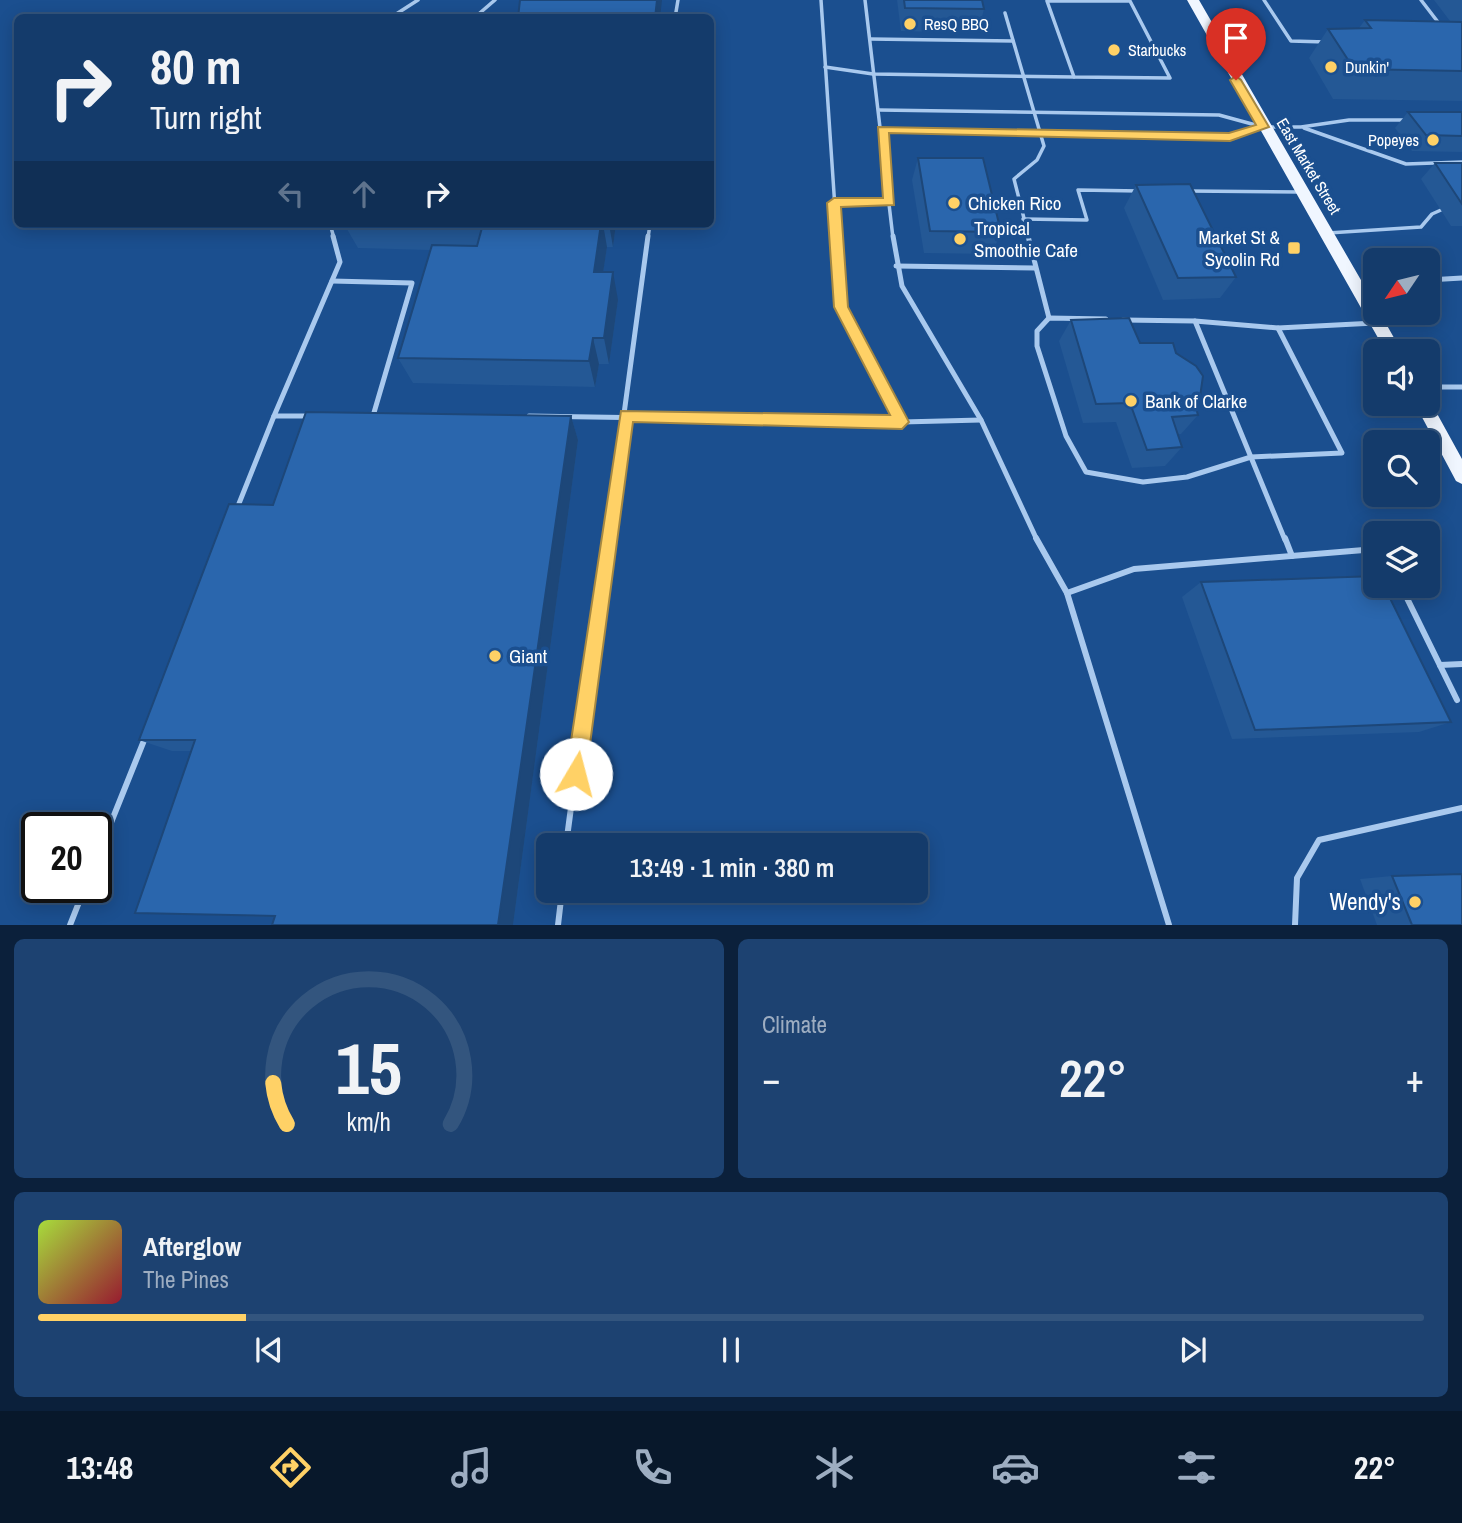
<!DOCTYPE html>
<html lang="en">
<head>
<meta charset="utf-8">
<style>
	:root { --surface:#143b6b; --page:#1d4271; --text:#f1f3f6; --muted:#9dadc1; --line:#33557e; --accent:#ffd166 }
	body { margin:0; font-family:"Archivo Narrow",sans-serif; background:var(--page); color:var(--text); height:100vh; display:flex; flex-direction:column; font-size:26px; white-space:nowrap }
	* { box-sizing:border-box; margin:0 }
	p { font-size:23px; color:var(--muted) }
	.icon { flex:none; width:38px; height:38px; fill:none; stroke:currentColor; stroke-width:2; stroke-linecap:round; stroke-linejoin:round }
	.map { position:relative; height:925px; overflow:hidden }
	.side { display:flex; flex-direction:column; gap:14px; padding:14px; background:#0b203b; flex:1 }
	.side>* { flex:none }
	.hud { position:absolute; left:14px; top:14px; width:700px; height:214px; border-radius:10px; box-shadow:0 4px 18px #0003,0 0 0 2px var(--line); background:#143b6b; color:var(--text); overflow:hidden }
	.needle { width:46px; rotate:235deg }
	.tools { position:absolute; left:1363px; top:248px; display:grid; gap:14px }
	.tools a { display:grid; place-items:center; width:77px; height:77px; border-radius:10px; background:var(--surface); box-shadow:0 4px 18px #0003,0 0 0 2px var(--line); font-size:35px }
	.speed { position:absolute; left:21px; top:812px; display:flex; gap:14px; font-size:35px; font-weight:700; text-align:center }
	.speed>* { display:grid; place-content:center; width:91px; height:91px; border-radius:50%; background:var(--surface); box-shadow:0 4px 18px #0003,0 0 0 2px var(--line); line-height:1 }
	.speed .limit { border:4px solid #111; border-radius:10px; background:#fff; color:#111 }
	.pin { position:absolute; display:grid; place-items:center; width:60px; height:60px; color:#fff; margin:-72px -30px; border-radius:50% 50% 50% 0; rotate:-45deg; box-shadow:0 0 7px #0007 }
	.pin .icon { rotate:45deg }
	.me { position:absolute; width:77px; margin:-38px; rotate:8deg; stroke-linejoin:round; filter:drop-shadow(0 0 5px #0008) }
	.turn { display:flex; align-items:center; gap:24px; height:147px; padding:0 21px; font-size:32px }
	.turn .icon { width:91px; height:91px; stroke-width:2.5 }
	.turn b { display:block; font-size:49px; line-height:60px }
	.lanes { display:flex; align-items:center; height:66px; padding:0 21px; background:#0003; justify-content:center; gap:35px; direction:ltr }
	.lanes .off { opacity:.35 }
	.big { font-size:52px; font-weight:600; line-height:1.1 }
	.side .card { flex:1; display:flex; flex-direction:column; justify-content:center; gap:10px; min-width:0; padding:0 24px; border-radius:10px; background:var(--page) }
	.side .dial { align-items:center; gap:0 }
	.dial svg { height:182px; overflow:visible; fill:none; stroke:var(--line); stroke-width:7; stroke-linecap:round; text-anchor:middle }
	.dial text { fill:var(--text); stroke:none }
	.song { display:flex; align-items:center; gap:21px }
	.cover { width:84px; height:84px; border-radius:10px; background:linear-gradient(135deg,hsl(80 70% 55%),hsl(350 70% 35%)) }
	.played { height:7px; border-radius:4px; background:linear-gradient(90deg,var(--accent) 15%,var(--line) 15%) }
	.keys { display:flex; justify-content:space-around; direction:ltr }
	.heat { display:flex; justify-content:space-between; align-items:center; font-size:38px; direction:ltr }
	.side .tiles { flex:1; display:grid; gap:14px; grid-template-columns:1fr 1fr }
	.card:last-child { grid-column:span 2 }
	.trip { position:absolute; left:536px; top:833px; width:392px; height:70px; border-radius:10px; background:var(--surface); box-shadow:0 4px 18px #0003,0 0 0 2px var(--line); font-weight:600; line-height:70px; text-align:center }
	.tab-bar { display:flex; height:112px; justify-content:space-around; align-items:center; background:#08182b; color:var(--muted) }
	.tab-bar .icon { width:49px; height:49px }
	.tab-bar .on { color:var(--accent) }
	.tab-bar b { font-size:32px; color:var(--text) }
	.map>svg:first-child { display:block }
</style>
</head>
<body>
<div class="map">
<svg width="1462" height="925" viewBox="0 0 1462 925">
	<rect width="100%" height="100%" fill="#1b4f8f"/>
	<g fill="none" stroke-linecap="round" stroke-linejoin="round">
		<g stroke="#a9c9ee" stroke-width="3.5">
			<path d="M821,0l16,238"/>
			<path d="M865,0l28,238"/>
			<path d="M1264,0l27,41 35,1"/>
			<path d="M1421,0l20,26"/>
			<path d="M1047,1h83l40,77 -96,-1z"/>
			<path d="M1005,13l39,133 -7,14 -23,19 15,59"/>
			<path d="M390,18l28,-18"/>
			<path d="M474,18l21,-18"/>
			<path d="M675,18l3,-18"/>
			<path d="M870,39l143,2"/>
			<path d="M825,67l48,7 201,3"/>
			<path d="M879,110l340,5 44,12h38l48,-7h57"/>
			<path d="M1304,128l102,36 56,-2"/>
			<path d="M882,130l348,7 32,-10"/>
			<path d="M1188,191l112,1"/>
			<path d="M834,203l56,-1"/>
			<path d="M1023,219l64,1 -9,-30 62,1"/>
			<path d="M330,224l4,14"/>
			<path d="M1328,233l93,-6 11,-13 9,-4"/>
			<path d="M648,238l2,-14"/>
		</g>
		<g stroke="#a9c9ee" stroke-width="5">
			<path d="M836,236l5,71 61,115"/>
			<path d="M893,236l9,50 79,134 56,120"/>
			<path d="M1028,236l21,82"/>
			<path d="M896,266l139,2"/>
			<path d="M1428,280l34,-2"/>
			<path d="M332,281l80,2 -39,133"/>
			<path d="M1358,283h18"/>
			<path d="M1106,319l-57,-1 -12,13v15l29,90 20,36 57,10 44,-5 64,-20 91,-4 -64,-125"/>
			<path d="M1123,320l72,1 90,219"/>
			<path d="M1195,321l83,7 97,-5"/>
			<path d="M1428,387h34"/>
			<path d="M309,416h-35l66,-154 -7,-26"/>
			<path d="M529,416l373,6 79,-2"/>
			<path d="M236,511l38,-95"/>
			<path d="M607,540l41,-304"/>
		</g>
		<g stroke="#a9c9ee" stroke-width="6">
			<path d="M1036,538l31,55 102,332"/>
			<path d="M1285,538l7,18"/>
			<path d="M1401,586l56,114"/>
			<path d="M1067,593l67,-24 242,-20"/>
			<path d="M1440,665l22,-1"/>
			<path d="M566,845l41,-307"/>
			<path d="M96,860l49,-122"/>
			<path d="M70,925l15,-38"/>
			<path d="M558,925l4,-34"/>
			<path d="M1295,925l2,-47 22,-38 143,-32"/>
		</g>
		<g fill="#f0f6ff" fill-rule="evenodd">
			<path d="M1187,0h12l177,306v7h4l22,39h-16z"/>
			<path d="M1429,399l33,60v25l-6,-3 -41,-77h13z"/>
		</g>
	</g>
	<g fill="#245895">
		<path d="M897,0h85l2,9 -6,24 -77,-2z"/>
		<path d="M1434,0h28v101l-129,-2 -24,-41 19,-29 31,-1 6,-8 85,1z"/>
		<path d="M1408,112h54v40l-50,-1 -17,-23z"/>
		<path d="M918,158l83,74 -9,22 -68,-1 -12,-73z"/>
		<path d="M1435,163h27v63h-11l-30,-47z"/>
		<path d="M1136,185l100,92 -16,21 -57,2 -39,-92z"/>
		<path d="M344,224h279v1h-7l-3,22h-6l-4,25 15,28 -9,64h-10l-4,23 -182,-4 -15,-25 33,-108 -73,-2z"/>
		<path d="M1071,320l69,23 36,10 24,44 -5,6 3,12 -17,19h-3l4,13 -17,19 -33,2 -16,-46 -33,1 -24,-82z"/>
		<path d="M571,416l7,24 -65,485h-241l2,-8 -139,-4 56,-162h-19l-33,-11 134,-235z"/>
		<path d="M1201,582l250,140 -32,10 -187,7 -50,-142z"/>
		<path d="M1392,876l70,49h-85l-17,-46z"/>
	</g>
	<g fill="#1d4779">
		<path d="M657,0h5l-2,18h-5z"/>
		<path d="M601,224h2l4,23 -8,52 -5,-27z"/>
		<path d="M609,224h7l-3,23z"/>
		<path d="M613,272l5,28 -9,64 -5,-26z"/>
		<path d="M593,338l6,26 -4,23 -6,-26z"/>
		<path d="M571,416l7,24 -65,485h-15z"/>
	</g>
	<g fill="#2a66ad" stroke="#1d4779" stroke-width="2">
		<path d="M520,0h137l-2,18h-137z"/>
		<path d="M904,0h78l2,9 -79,-1z"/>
		<path d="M1365,20l97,2v49l-108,-2 -26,-40 43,-1z"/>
		<path d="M1408,112h54v24l-36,-1z"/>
		<path d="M918,158h65l18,74 -71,-1z"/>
		<path d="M1435,163h27v41z"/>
		<path d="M1190,184l46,93 -58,1 -42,-93z"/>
		<path d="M483,224h118l-7,48h19l-9,66h-11l-4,23 -191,-3 34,-113 45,1z"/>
		<path d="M1129,318l11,25h33l3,10 20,13 7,10 -3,21 -6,4 4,14 -26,2 10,30 -35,3 -17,-47 -34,1 -25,-84z"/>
		<path d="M306,412l265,4 -73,509h-226l3,-9 -140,-3 60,-173h-56l90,-236 44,1z"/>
		<path d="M1376,576v10h8l67,136 -196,8 -54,-148z"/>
		<path d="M1462,874v51h-50l-20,-49z"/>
	</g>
	<path fill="#ffd166" stroke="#a68842" stroke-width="2" d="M1236,76l5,4 28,47 -39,14 -341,-8 5,72 -53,2 7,100 61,115 -7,7 -269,-7 -47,352 -3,7 -7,3 -7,-3 -3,-7 55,-363 269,4 -56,-108 -7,-104 7,-5h49l-5,-71 351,6 27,-8 -26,-45z"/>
	<g fill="#ffd166" stroke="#1b4f8f" stroke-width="2.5">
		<circle cx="910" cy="24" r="7"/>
		<circle cx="1114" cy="50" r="7"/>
		<circle cx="1331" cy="67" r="7"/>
		<circle cx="1433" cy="140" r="7"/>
		<circle cx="954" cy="203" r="7"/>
		<circle cx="960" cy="239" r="7"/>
		<rect x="1287" y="241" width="14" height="14" rx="3.5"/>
		<circle cx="1131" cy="401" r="7"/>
		<circle cx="495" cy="656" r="7"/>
		<circle cx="1415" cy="902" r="7"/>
	</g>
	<g text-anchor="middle" stroke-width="7" stroke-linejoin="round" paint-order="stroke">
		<g font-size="16" fill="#fff" stroke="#1b4f8f" text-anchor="start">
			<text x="924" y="30">ResQ BBQ</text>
			<text x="1128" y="56">Starbucks</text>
			<text x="1345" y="73">Dunkin'</text>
			<text x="1419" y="146" text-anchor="end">Popeyes</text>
		</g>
		<g font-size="16" fill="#fff" stroke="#1b4f8f">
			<text transform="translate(1309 166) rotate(59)" y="6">East Market Street</text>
		</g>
		<g font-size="19" fill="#fff" stroke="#1b4f8f" text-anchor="start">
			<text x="968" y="210">Chicken Rico</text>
			<text x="974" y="235">Tropical<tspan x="974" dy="22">Smoothie Cafe</tspan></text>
			<text x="1280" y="244" text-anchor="end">Market St &amp;<tspan x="1280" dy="22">Sycolin Rd</tspan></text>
			<text x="1145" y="408">Bank of Clarke</text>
			<text x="509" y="663">Giant</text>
		</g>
		<g font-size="23" fill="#fff" stroke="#1b4f8f" text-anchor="end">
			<text x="1401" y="910">Wendy's</text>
		</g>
	</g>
</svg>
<div class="tools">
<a><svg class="needle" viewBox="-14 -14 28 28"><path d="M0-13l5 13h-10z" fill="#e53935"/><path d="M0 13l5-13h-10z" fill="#9dadc1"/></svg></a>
<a><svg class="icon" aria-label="sound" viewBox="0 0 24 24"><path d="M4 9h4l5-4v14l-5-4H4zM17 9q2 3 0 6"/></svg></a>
<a><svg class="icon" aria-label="search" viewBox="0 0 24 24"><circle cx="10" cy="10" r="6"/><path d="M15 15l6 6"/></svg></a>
<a><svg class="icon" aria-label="layers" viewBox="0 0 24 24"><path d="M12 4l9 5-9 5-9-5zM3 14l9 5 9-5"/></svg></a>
</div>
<div class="speed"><div class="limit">20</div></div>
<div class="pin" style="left:1236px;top:80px;background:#d93025"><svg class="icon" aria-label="arrive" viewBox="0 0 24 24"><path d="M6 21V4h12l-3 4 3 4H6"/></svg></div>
<svg class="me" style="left:576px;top:774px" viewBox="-20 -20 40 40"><circle r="19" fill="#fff"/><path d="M0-13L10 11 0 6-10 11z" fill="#ffd166"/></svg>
<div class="trip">13:49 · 1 min · 380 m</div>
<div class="hud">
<div class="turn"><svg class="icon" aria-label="right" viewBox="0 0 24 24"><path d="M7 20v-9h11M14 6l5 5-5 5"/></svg><div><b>80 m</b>Turn right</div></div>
<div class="lanes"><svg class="icon off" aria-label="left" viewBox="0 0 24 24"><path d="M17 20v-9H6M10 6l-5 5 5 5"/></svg><svg class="icon off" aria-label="ahead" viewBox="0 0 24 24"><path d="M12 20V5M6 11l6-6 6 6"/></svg><svg class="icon" aria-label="right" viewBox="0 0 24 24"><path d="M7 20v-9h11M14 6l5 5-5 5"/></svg></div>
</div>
</div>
<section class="side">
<div class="tiles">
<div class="card dial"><svg viewBox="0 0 100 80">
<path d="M14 69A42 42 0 1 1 86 69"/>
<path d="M14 69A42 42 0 0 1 8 51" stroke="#ffd166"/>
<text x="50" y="56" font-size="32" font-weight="700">15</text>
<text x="50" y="72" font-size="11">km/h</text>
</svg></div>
<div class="card"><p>Climate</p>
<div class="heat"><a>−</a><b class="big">22°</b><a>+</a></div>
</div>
<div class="card">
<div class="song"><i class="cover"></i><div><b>Afterglow</b><p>The Pines</p></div></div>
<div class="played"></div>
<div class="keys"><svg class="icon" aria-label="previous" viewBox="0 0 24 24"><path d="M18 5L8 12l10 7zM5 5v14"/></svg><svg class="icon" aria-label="pause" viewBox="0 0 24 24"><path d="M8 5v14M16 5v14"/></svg><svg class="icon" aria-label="next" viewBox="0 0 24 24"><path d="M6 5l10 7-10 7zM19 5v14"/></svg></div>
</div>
</div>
</section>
<nav class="tab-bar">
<b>13:48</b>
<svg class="icon on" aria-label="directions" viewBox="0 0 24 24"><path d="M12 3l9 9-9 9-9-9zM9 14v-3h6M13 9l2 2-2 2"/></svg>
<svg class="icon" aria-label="music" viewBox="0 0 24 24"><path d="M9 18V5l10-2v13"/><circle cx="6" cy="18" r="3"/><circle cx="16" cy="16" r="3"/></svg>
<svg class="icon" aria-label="phone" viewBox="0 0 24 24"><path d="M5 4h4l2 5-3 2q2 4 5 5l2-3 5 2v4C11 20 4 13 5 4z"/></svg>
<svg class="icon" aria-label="climate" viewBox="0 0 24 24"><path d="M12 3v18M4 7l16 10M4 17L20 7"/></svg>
<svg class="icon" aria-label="car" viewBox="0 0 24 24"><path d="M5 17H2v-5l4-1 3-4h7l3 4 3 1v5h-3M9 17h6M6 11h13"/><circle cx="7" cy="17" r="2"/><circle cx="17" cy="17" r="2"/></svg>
<svg class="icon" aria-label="filters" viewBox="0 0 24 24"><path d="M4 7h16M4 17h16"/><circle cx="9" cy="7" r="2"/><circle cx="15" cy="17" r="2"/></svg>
<b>22°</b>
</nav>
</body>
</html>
